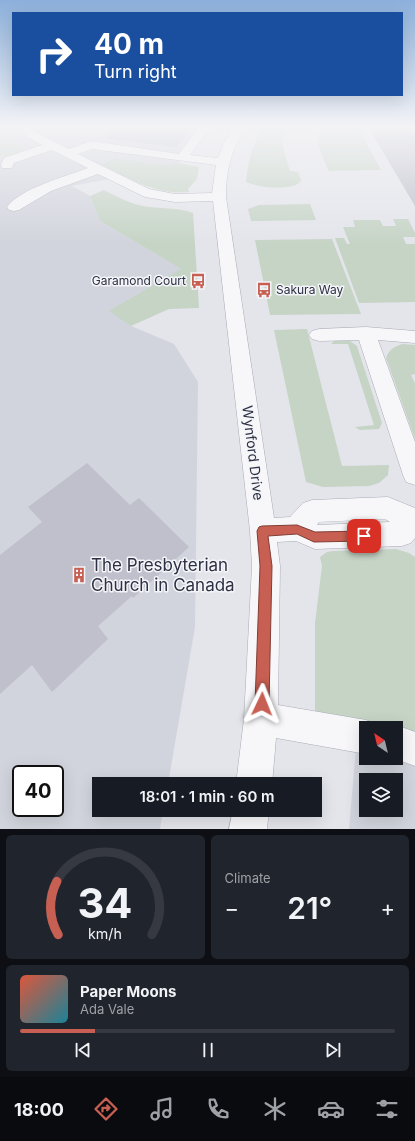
<!DOCTYPE html>
<html lang="en">
<head>
<meta charset="utf-8">
<style>
	:root { --surface:#171b24; --page:#20242c; --text:#f1f3f6; --muted:#9ea1a6; --line:#363941; --accent:#c75f52 }
	body { margin:0; font-family:Inter,sans-serif; background:var(--page); color:var(--text); height:100vh; display:flex; flex-direction:column; font-size:15px; white-space:nowrap }
	* { box-sizing:border-box; margin:0 }
	p { font-size:13px; color:var(--muted) }
	.icon { flex:none; width:22px; height:22px; fill:none; stroke:currentColor; stroke-width:2; stroke-linecap:round; stroke-linejoin:round }
	.map { position:relative; height:829px; overflow:hidden }
	.sheet { display:flex; flex-direction:column; gap:6px; padding:6px; background:#0d0f14; flex:1 }
	.sheet>* { flex:none }
	.top-card { position:absolute; left:12px; top:12px; width:391px; height:84px; border-radius:0px; box-shadow:0 4px 16px #0002; background:#1a4fa0; color:#fff; overflow:hidden }
	.needle { width:26px; rotate:325deg }
	.fabs { position:absolute; left:359px; top:721px; display:grid; gap:8px }
	.fabs a { display:grid; place-items:center; width:44px; height:44px; border-radius:0px; background:var(--surface); box-shadow:0 4px 16px #0002; font-size:20px }
	.speed { position:absolute; left:12px; top:765px; display:flex; gap:8px; font-size:20px; font-weight:700; text-align:center }
	.speed>* { display:grid; place-content:center; width:52px; height:52px; border-radius:50%; background:var(--surface); box-shadow:0 4px 16px #0002; line-height:1 }
	.speed .limit { border:2px solid #111; border-radius:6px; background:#fff; color:#111 }
	.pin { position:absolute; display:grid; place-items:center; width:34px; height:34px; color:#fff; margin:-17px; border-radius:8px; box-shadow:0 2px 6px #0006 }
	.me { position:absolute; width:44px; margin:-22px; rotate:2deg; stroke-linejoin:round; filter:drop-shadow(0 0 3px #0008) }
	.turn { display:flex; align-items:center; gap:14px; height:84px; padding:0 16px; font-size:18px }
	.turn .icon { width:52px; height:52px; stroke-width:2.5 }
	.turn b { display:block; font-size:28px; line-height:34px }
	.big { font-size:30px; font-weight:600; line-height:1.1 }
	.sheet .card { flex:1; display:flex; flex-direction:column; justify-content:center; gap:6px; min-width:0; padding:0 14px; border-radius:6px; background:var(--page) }
	.sheet .dial { align-items:center; gap:0 }
	.dial svg { height:104px; overflow:visible; fill:none; stroke:var(--line); stroke-width:7; stroke-linecap:round; text-anchor:middle }
	.dial text { fill:var(--text); stroke:none }
	.song { display:flex; align-items:center; gap:12px }
	.cover { width:48px; height:48px; border-radius:6px; background:linear-gradient(135deg,hsl(10 70% 55%),hsl(190 70% 35%)) }
	.played { height:4px; border-radius:2px; background:linear-gradient(90deg,var(--accent) 20%,var(--line) 20%) }
	.keys { display:flex; justify-content:space-around; direction:ltr }
	.heat { display:flex; justify-content:space-between; align-items:center; font-size:22px; direction:ltr }
	.sheet .tiles { flex:1; display:grid; gap:6px; grid-template-columns:1fr 1fr }
	.card:last-child { grid-column:span 2 }
	.trip { position:absolute; left:92px; top:777px; width:230px; height:40px; border-radius:0px; background:var(--surface); box-shadow:0 4px 16px #0002; font-weight:600; line-height:40px; text-align:center }
	.tab-bar { display:flex; height:64px; justify-content:space-around; align-items:center; background:#090b0e; color:var(--muted) }
	.tab-bar .icon { width:28px; height:28px }
	.tab-bar .selected { color:var(--accent) }
	.tab-bar b { font-size:18px; color:var(--text) }
	.map>svg:first-child { display:block }
</style>
</head>
<body>
<div class="map">
<svg width="415" height="829" viewBox="0 0 415 829">
	<rect width="100%" height="100%" fill="#e4e5eb"/>
	<g fill="#d2d4dd" fill-rule="evenodd">
		<path d="M0,127h212l-38,40 -102,19 18,10 10,25 81,48 -50,57 43,18 24,38 -3,245 -27,157h-69v26h64l-3,19h-160zM21,774h34v34h-34z"/>
		<path d="M367,621l48,35v173h-66zM366,728h30v30h-30zM366,780h30v30h-30z"/>
	</g>
	<g fill="#c6d4c6">
		<path d="M264,127h21c-6,15 1,29 5,44l8,1 3,8 -3,4c-15,6 -37,4 -52,-2 2,-21 6,-37 18,-55z"/>
		<path d="M321,127h55h-18l23,43 -52,1c-6,-14 -16,-30 -8,-44z"/>
		<path d="M0,135l18,10 4,5 -14,7 -8,-2z"/>
		<path d="M114,158l56,8 4,-4 25,5 -2,12 -9,10 1,3c-33,3 -59,-13 -87,-27z"/>
		<path d="M104,190c13,7 25,13 39,16 16,3 34,1 50,7l6,95 -30,1 -38,17 -22,-15 72,-42 -81,-48 -10,-25z"/>
		<path d="M310,204l6,16 -65,1 -3,-12 11,-4z"/>
		<path d="M393,219h15l7,14v4h-12l3,7h9v58l-56,1 -24,-65h9l3,6h3l-7,-17h12l-2,-7h27l3,6h13z"/>
		<path d="M332,239l29,75 -91,1 -15,-75z"/>
		<path d="M307,329l35,137 47,-1 -1,10 -9,8 -10,3 -46,1 -17,-5 -32,-152z"/>
		<path d="M334,341h16l7,5 25,77 -3,6 -19,1 -5,-3 19,-2 -26,-81h-17z"/>
		<path d="M403,344l12,1v29l-4,1 4,8v56l-29,-81c3,-9 9,-12 17,-14z"/>
		<path d="M396,549l13,4 6,4v178l-19,-7h-19l-62,-12v-93l7,-57 -2,-9 7,-5 6,-1z"/>
	</g>
	<g fill="#bfc0cb">
		<path d="M109,127h84l-17,20 -68,-8z"/>
		<path d="M415,129v77l-45,-76z"/>
		<path d="M87,463l43,42 9,-7 50,49 -56,51 -1,-2 -34,30 10,13 -56,53 -20,-27 -32,29v-139l42,-33 -14,-15z"/>
	</g>
	<g fill="none" stroke-linecap="round" stroke-linejoin="round">
		<g stroke="#a9abb5" stroke-width="1">
			<g id="minor">
				<path d="M19,127h12l4,5 34,17 22,-8 88,13 20,-27h12l-21,28 28,3 6,-15 10,-16h12c-15,22 -20,44 -20,70l48,321 16,-1 13,-14 9,-3 76,-3 27,11v30l-4,5 -9,3 -87,3 -19,-8 -19,1 3,24 -2,139 88,15 12,5 1,3h-13v26l-90,-16 -4,46h-36l8,-65 8,-153 -2,-35 -37,-330 -38,1 -30,-5 -47,-23 -47,17 -32,19 -5,1 -5,-1 -2,-3c12,-18 60,-31 81,-39l-36,-18 -38,13 -2,5h-10l-1,-3 3,-7 38,-13 -15,-9zM92,149l124,16 -4,28 -37,1 -26,-5 -71,-35zM385,519l5,3 -73,3 2,-3z"/>
				<path d="M366,327l49,4v12l-37,-3 37,102v43l-9,-3 -3,-7 -44,-135 -40,1 -7,-2 -3,-4 3,-4 7,-2z"/>
				<path d="M396,725l19,7v34l-22,-8h3v-30h-7z"/>
				<path d="M233,810h36l-2,19h-38z"/>
			</g>
		</g>
		<use href="#minor" fill="#f7f7fa" fill-rule="evenodd"/>
	</g>
	<linearGradient id="sky" x2="0" y2="1"><stop stop-color="#8cb0db"/><stop offset="0.52" stop-color="#f3f3f6"/><stop offset="1" stop-color="#f3f3f6" stop-opacity="0"/></linearGradient>
	<rect width="415" height="243" fill="url(#sky)"/>
	<path fill="#c75f52" stroke="#813e35" d="M297,525l18,7 49,-1 4,1 1,4 -1,3 -4,2 -50,1 -17,-8 -29,2 4,30 -3,138 -2,5 -5,2 -5,-2 -2,-5 5,-138 -3,-35 2,-4 3,-1z"/>
	<defs>
		<g id="bus-bare" transform="scale(1.2)"><path d="M-5-6H5V4H4V6H2V4H-2V6H-4V4H-5ZM-3.5-4V0h7V-4ZM-3.5 1.2v1.5H-2V1.2ZM2 1.2v1.5H3.5V1.2Z" fill="#c75f52" stroke="#f4f5f8" stroke-width="2.5" paint-order="stroke"/></g>
		<g id="building-bare" transform="scale(1.2)"><path d="M-4-6H4V6H1V3H-1V6H-4ZM-2.5-4.3h1.7v1.8h-1.7ZM.8-4.3h1.7v1.8H.8ZM-2.5-1h1.7V.8h-1.7ZM.8-1h1.7V.8H.8Z" fill="#c75f52" stroke="#f4f5f8" stroke-width="2.5" paint-order="stroke"/></g>
	</defs>
	<g fill-rule="evenodd">
		<use href="#bus-bare" x="198" y="281"/>
		<use href="#bus-bare" x="264" y="290"/>
		<use href="#building-bare" x="79" y="575"/>
	</g>
	<g text-anchor="middle" stroke-width="3" stroke-linejoin="round" paint-order="stroke">
		<g font-size="12" fill="#2d2f43" stroke="#f4f5f8" text-anchor="end">
			<text x="186" y="285">Garamond Court</text>
			<text x="276" y="294" text-anchor="start">Sakura Way</text>
		</g>
		<g font-size="14" fill="#2d2f43" stroke="#f4f5f8">
			<text transform="translate(253 453) rotate(83)" y="5">Wynford Drive</text>
		</g>
		<g font-size="17" fill="#2d2f43" stroke="#f4f5f8" text-anchor="start">
			<text x="91" y="571">The Presbyterian<tspan x="91" dy="20">Church in Canada</tspan></text>
		</g>
	</g>
</svg>
<div class="fabs">
<a><svg class="needle" viewBox="-14 -14 28 28"><path d="M0-13l5 13h-10z" fill="#e53935"/><path d="M0 13l5-13h-10z" fill="#9ea1a6"/></svg></a>
<a><svg class="icon" aria-label="layers" viewBox="0 0 24 24"><path d="M12 4l9 5-9 5-9-5zM3 14l9 5 9-5"/></svg></a>
</div>
<div class="speed"><div class="limit">40</div></div>
<div class="pin" style="left:364px;top:536px;background:#d93025"><svg class="icon" aria-label="arrive" viewBox="0 0 24 24"><path d="M6 21V4h12l-3 4 3 4H6"/></svg></div>
<svg class="me" style="left:262px;top:704px" viewBox="-20 -20 40 40"><path d="M0-17L14 15 0 8-14 15z" fill="#c75f52" stroke="#fff" stroke-width="4"/></svg>
<div class="trip">18:01 · 1 min · 60 m</div>
<div class="top-card">
<div class="turn"><svg class="icon" aria-label="right" viewBox="0 0 24 24"><path d="M7 20v-9h11M14 6l5 5-5 5"/></svg><div><b>40 m</b>Turn right</div></div>
</div>
</div>
<section class="sheet">
<div class="tiles">
<div class="card dial"><svg viewBox="0 0 100 80">
<path d="M14 69A42 42 0 1 1 86 69"/>
<path d="M14 69A42 42 0 0 1 13 28" stroke="#c75f52"/>
<text x="50" y="56" font-size="32" font-weight="700">34</text>
<text x="50" y="72" font-size="11">km/h</text>
</svg></div>
<div class="card"><p>Climate</p>
<div class="heat"><a>−</a><b class="big">21°</b><a>+</a></div>
</div>
<div class="card">
<div class="song"><i class="cover"></i><div><b>Paper Moons</b><p>Ada Vale</p></div></div>
<div class="played"></div>
<div class="keys"><svg class="icon" aria-label="previous" viewBox="0 0 24 24"><path d="M18 5L8 12l10 7zM5 5v14"/></svg><svg class="icon" aria-label="pause" viewBox="0 0 24 24"><path d="M8 5v14M16 5v14"/></svg><svg class="icon" aria-label="next" viewBox="0 0 24 24"><path d="M6 5l10 7-10 7zM19 5v14"/></svg></div>
</div>
</div>
</section>
<nav class="tab-bar">
<b>18:00</b>
<svg class="icon selected" aria-label="directions" viewBox="0 0 24 24"><path d="M12 3l9 9-9 9-9-9zM9 14v-3h6M13 9l2 2-2 2"/></svg>
<svg class="icon" aria-label="music" viewBox="0 0 24 24"><path d="M9 18V5l10-2v13"/><circle cx="6" cy="18" r="3"/><circle cx="16" cy="16" r="3"/></svg>
<svg class="icon" aria-label="phone" viewBox="0 0 24 24"><path d="M5 4h4l2 5-3 2q2 4 5 5l2-3 5 2v4C11 20 4 13 5 4z"/></svg>
<svg class="icon" aria-label="climate" viewBox="0 0 24 24"><path d="M12 3v18M4 7l16 10M4 17L20 7"/></svg>
<svg class="icon" aria-label="car" viewBox="0 0 24 24"><path d="M5 17H2v-5l4-1 3-4h7l3 4 3 1v5h-3M9 17h6M6 11h13"/><circle cx="7" cy="17" r="2"/><circle cx="17" cy="17" r="2"/></svg>
<svg class="icon" aria-label="filters" viewBox="0 0 24 24"><path d="M4 7h16M4 17h16"/><circle cx="9" cy="7" r="2"/><circle cx="15" cy="17" r="2"/></svg>
</nav>
</body>
</html>
